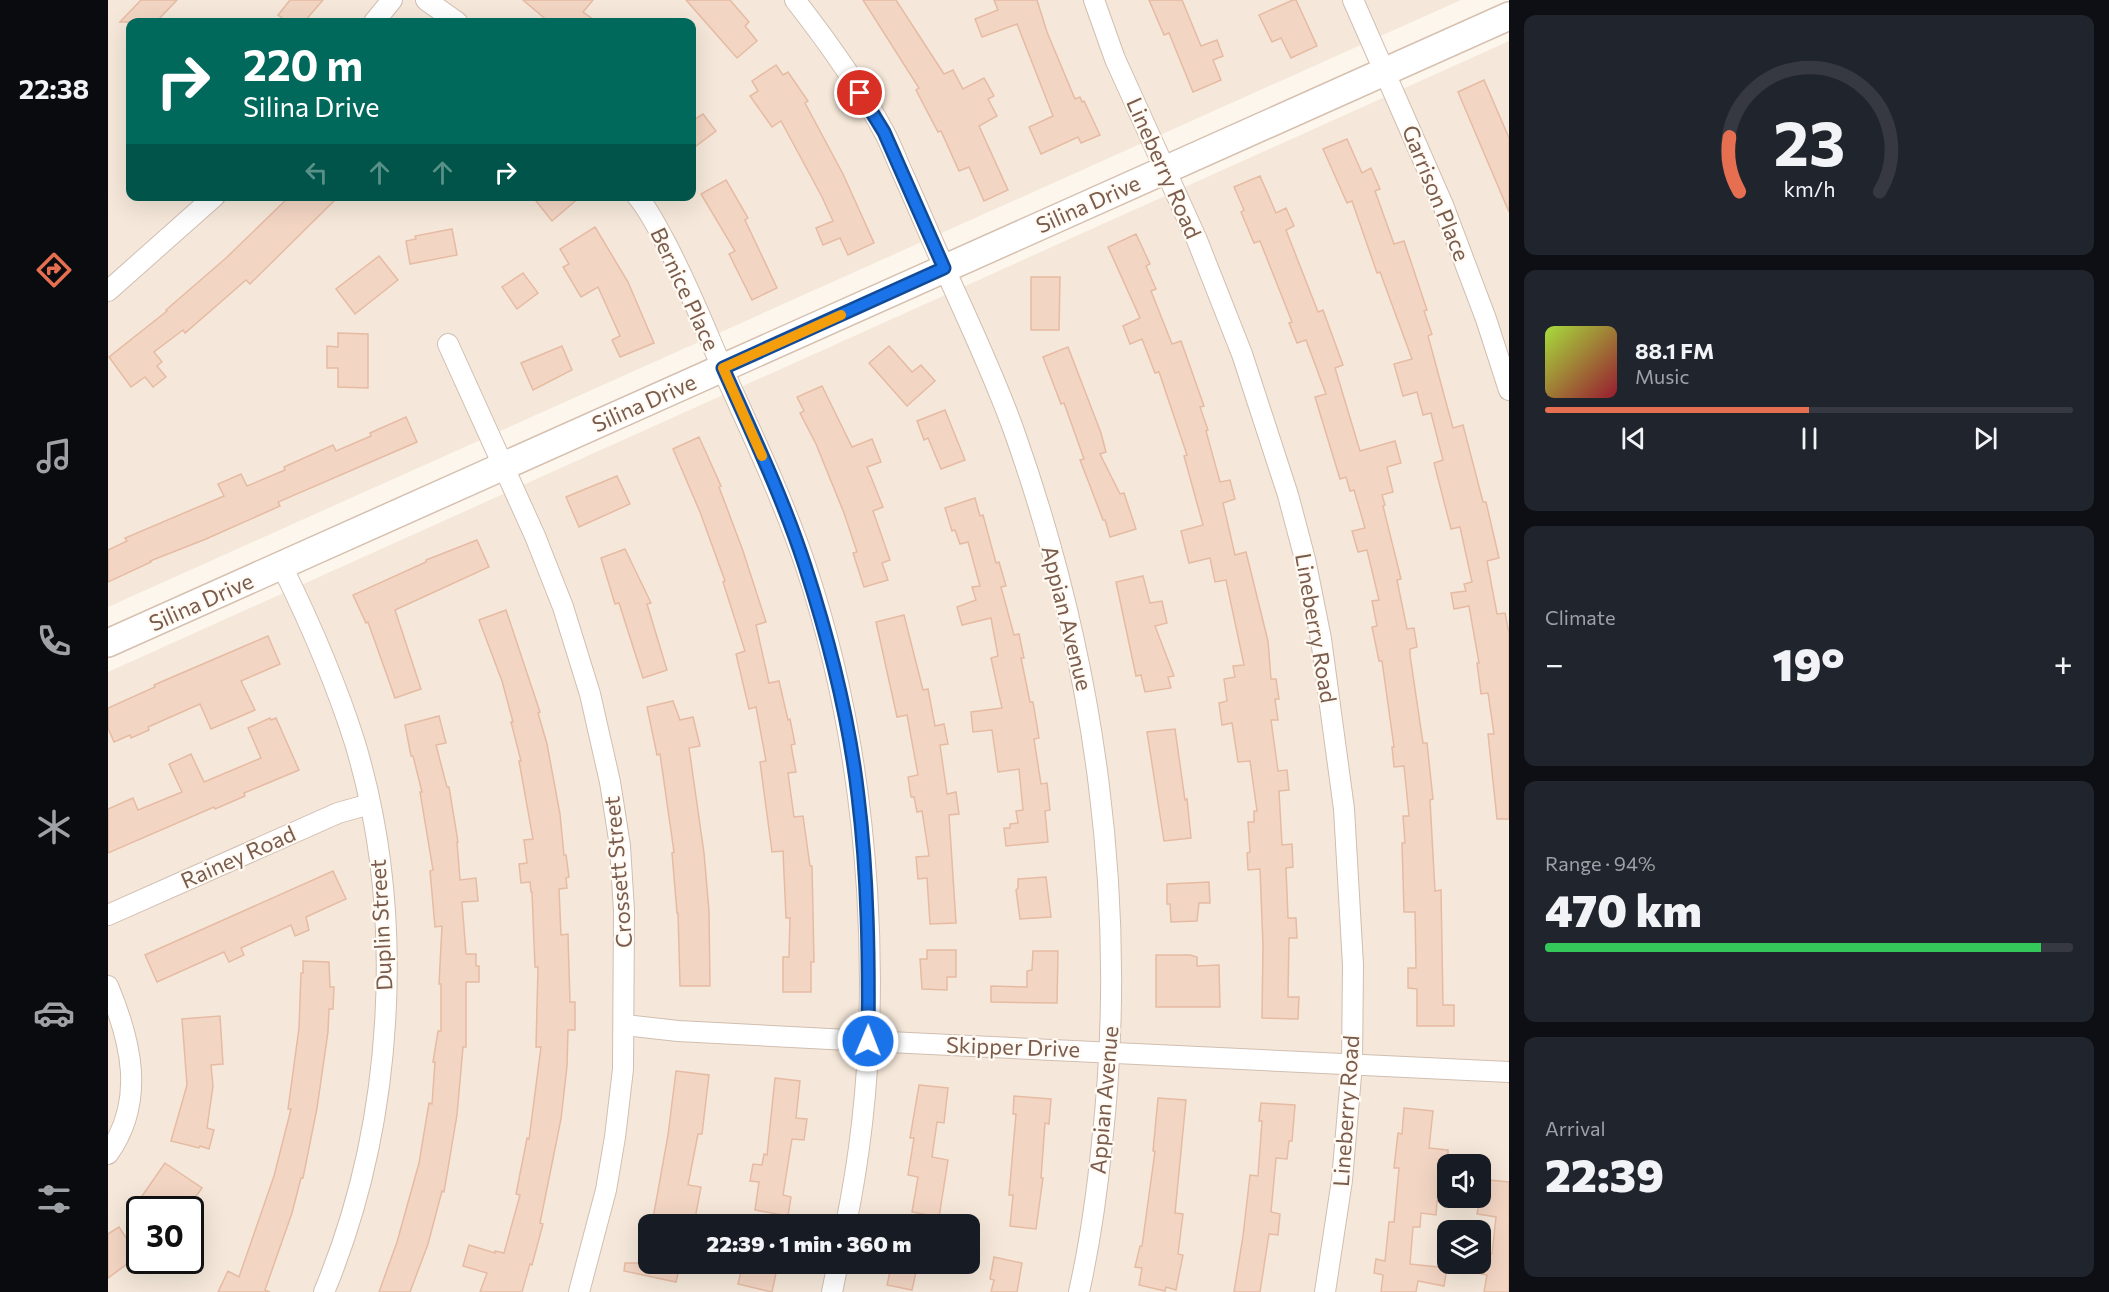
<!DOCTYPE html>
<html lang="en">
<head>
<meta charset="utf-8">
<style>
	:root { --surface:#171b24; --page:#20242c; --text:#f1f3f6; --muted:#9ea1a6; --line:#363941; --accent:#e76f51 }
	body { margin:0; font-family:Commissioner,sans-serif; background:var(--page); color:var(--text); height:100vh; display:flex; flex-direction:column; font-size:22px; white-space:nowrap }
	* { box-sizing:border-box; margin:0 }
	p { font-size:20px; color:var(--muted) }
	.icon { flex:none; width:33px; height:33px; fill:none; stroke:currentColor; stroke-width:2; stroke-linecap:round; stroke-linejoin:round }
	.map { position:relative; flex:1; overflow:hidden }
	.details { display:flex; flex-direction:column; gap:15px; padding:15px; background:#0d0f14; width:600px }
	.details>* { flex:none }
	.top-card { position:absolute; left:18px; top:18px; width:570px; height:183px; border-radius:12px; box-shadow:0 6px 24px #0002; background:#00695c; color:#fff; overflow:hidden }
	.buttons { position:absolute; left:1329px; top:1154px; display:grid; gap:12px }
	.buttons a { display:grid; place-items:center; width:54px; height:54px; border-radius:12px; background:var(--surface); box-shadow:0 6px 24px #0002; font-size:30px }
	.speed { position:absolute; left:18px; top:1196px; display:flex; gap:12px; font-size:30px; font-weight:700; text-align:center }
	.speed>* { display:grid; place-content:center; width:78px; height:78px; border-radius:50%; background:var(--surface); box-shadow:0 6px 24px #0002; line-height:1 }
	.speed .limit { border:3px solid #111; border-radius:9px; background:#fff; color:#111 }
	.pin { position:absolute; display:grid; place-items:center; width:51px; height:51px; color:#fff; margin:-26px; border:3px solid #fff; border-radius:50%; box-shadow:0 2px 6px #0007 }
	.me { position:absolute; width:66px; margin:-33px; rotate:1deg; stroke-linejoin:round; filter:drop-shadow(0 0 4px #0008) }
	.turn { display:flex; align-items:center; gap:21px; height:126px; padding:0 18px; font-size:27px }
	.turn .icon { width:78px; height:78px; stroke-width:2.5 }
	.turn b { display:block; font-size:42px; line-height:51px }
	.lanes { display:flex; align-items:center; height:57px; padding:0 18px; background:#0003; justify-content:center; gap:30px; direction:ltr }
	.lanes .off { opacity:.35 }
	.big { font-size:45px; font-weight:800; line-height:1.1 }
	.details .tile { flex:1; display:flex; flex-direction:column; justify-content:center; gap:9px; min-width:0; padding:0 21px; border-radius:12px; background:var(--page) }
	.details .dial { align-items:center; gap:0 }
	.dial svg { height:156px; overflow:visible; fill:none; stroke:var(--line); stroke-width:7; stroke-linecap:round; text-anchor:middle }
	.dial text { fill:var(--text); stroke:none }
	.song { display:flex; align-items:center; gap:18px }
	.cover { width:72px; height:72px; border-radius:9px; background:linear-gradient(135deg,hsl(80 70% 55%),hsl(350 70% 35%)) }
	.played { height:6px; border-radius:3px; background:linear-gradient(90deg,var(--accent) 50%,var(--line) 50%) }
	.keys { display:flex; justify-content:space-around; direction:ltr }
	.heat { display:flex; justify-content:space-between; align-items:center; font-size:33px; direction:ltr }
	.charge { height:9px; border-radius:4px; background:linear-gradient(90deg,#34c759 94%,var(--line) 0) }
	.trip { position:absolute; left:530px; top:1214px; width:342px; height:60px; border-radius:12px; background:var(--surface); box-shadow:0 6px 24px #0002; font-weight:800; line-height:60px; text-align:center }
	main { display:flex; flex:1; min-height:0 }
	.tabs { display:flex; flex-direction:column; width:108px; justify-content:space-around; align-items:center; background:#090b0e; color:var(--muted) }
	.tabs .icon { width:42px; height:42px }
	.tabs .current { color:var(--accent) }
	.tabs b { font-size:27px; color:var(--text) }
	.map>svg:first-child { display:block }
</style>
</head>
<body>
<main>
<nav class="tabs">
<b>22:38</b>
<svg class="icon current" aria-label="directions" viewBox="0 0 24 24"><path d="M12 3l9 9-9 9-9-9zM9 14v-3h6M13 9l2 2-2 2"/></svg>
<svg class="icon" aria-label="music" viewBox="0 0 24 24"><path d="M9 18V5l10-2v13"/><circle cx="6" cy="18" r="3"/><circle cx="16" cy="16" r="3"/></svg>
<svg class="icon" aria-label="phone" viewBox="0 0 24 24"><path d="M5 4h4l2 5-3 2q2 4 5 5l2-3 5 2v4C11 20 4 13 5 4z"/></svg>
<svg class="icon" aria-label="climate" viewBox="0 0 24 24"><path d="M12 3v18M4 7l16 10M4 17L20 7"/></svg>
<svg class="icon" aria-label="car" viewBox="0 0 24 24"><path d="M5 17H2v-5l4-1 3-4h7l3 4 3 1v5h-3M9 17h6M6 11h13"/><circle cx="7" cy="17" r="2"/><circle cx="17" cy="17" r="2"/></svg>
<svg class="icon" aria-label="filters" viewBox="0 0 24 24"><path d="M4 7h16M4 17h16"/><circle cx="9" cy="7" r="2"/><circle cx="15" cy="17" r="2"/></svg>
</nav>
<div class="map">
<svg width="1401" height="1292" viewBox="0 0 1401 1292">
	<rect width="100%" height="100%" fill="#fdf6ec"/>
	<g fill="#f5e8da" fill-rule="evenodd">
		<path d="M0,0h1353l-1353,607zM22,22h562v174h-562z"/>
		<path d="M1401,41v1251h-1401v-620zM1340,1164h32v33h-32zM32,1209h50v51h-50zM540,1224h321v39h-321zM1340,1230h32v33h-32z"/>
	</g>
	<g fill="#f3d5c3" stroke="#e6bba3" stroke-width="1.5">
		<path d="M33,0h36l-21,22h-36z"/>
		<path d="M182,0h33l-19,22h-16l-10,-7z"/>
		<path d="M415,0h70l-10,12 14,10h-48z"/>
		<path d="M578,0h44l19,22 -4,4 12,15 -20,17z"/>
		<path d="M755,0h33l48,74 9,-4 10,19 21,-11 10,18 -6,3 9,17 -18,10 29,64 -24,11 -15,-34 -10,4 -18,-40 -3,1 -22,-42 3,-2z"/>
		<path d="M886,0h43l10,32 28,67 5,-2 2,5 2,-1 16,34 -19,8 -3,-6 -37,17 -12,-27 24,-11 -36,-92 -35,13 -7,-18 23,-9z"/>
		<path d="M1041,0h33l19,46 16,-6 6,16 -10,4 8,20 -28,12 -24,-59 -5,2z"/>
		<path d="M1185,0h3l21,46 -26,12 -10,-20 -9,4 -13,-27z"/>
		<path d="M668,65l7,10 5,-3 20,29 -3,2 38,71 31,69 -26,12 -8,-17 -17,7 -7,-17 17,-7 -11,-24 -41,-76 -9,6 -22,-31 8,-5 -6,-10z"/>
		<path d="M1376,80l25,58v74l-51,-120z"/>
		<path d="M595,114l13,17 -24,18v-28z"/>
		<path d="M1239,139l15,34 9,-5 9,21 -5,2 19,53 10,-3 23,69 -3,1 8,23 -4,2 25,92 10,-3 20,77h3l13,56 -12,3 10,53 8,-1 4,20v186h-12l-9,-85h6l-6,-41 -7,1 -4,-31h2l-10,-57 -15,3 -3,-16 15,-2 -2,-7 8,-2 -12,-55 -9,2 -17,-66 9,-3 -12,-47 -8,2 -6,-23 -14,4 -9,-32 18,-5 -32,-87 -3,1 -25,-72 -5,2 -24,-54z"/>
		<path d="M1152,176l16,37 10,-5 8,18 -8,4 32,82 5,-2 20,55 -8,3 25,83 35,-10 6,22 -14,4 6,25 -11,3 3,10 -2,1 18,73 -4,1 10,49 7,-1 3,19 -7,2v6l13,88h4l6,56 -3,1 5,91 6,-1 2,115h11v21h-37v-37l-9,-1v-20h8l-1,-56h-11l-2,-69h3l-2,-27h6l-5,-50 -10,1 -2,-20h2l-12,-86h-3l-7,-34 5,-1 -5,-25 7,-1 -12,-50 -9,2 -6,-21 13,-3 -11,-38 -4,1 -4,-14 -6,2 -25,-82 11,-3 -20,-54 -9,3 -8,-20 3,-1 -32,-81 -6,2 -13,-31 3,-2 -10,-23z"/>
		<path d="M618,180l22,38 -3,2 32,68 -25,12 -23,-46 6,-3 -34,-57z"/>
		<path d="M182,196h49l-89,88 -4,-4 -61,53 -2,-3 -29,22 8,10 -5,4 9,11 -13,10 -8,-10 -14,10 -22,-30 58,-46 -1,-1 60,-52z"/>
		<path d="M424,196h49l-29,25z"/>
		<path d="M487,227l33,55 26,61 -34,14 -8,-17 8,-4 -22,-49 -17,10 -18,-30 6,-3 -9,-15z"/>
		<path d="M344,229l5,26 -47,9 -4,-23 10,-2 -1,-3z"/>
		<path d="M1028,234l14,30 -4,2 10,23 -5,2 21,53 9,-3 23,65 -4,1 8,23 -2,1 14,51 10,-2 5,19 -12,4 12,52 11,-3 22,89 3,38h5l3,20h-4l3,21h-7l7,51 9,-1 2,20 -10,1 3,54 10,-1 1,23 -7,1 2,50h8l1,20h-8l-1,59h11l-1,22 -36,-1 1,-72 -3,-77 -12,1 -1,-17 3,-1 -2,-30h6v-11h3l-7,-50 -12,1 -6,-39 -10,2 -3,-22 8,-2 -3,-22 11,-2 -2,-11 11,-1 -18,-85 -11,2 -5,-24 -21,5 -8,-32 22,-6 -19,-69 3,-1 -28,-83 -4,1 -13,-34 -12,5 -7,-18 17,-8 -32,-71z"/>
		<path d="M271,256l19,24 -43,34 -19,-25z"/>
		<path d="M415,273l15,20 -21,16 -15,-22z"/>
		<path d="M923,277h29l-1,53h-28z"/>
		<path d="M230,333l30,1v54l-30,-1v-19h-11v-22l11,1z"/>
		<path d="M454,346l10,24 -39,20 -12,-27z"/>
		<path d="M781,346l23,26 9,-7 14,16 -28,25 -38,-43z"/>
		<path d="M960,347l33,86 5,19 -6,2 20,40 4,-1 12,36 -26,8 -5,-17h-2l-16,-42 -7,-18 4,-1 -20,-56 -3,1 -18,-47z"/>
		<path d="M714,386l30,61 20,-8 9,23 -14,5 16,40 -10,4 17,49 -8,3 6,17 -24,7 -11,-34 4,-1 -13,-39 -28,-69 -16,-31 4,-2 -7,-14z"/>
		<path d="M837,410l20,50 -24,9 -13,-31 -4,2 -7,-19z"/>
		<path d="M298,417l11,25 -139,60 2,4 -74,33 -56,22 1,1 -43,20v-32l19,-9 -2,-3 99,-42 -6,-12 23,-10 6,12 38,-16 -1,-3 49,-22 3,6 35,-15 -1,-3z"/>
		<path d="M591,437l22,49 -2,1 24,64 23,71 -10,3 13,58 10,-2 9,39 2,-1 5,25 -4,1 5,27 -8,1 6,44 9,-1 7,50h2l2,96h-3v30h-28v-35h6l1,-39h-4l-3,-67 -11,1 -12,-90 6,-1 -10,-54 -7,2 -13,-55 9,-3 -22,-69 2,-1 -25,-69 -27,-63z"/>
		<path d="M509,476l13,28 -51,23 -13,-30z"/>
		<path d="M867,498l5,18 3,-1 13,48 3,-1 7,24 -5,1 13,48 5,-1 5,24h-3l9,44h3l6,36 -5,1 7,45 6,-1 3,27 -5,1 3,31 -42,4 -2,-18h6v-4l8,-1 -2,-12 7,-1 -4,-41 -21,3 -6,-42 -19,2 -2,-20 31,-4 -11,-50 7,-2 -7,-38 -29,7 -5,-18 19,-7 -4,-13 8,-1 -12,-44 -8,2 -5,-14 -3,1 -7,-23z"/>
		<path d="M369,540l12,27 -94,43 26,79 -26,9 -27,-76 -2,1 -13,-28 73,-33v-2z"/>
		<path d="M517,549l26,54 -4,1 20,66 -24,8 -24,-75 -4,1 -14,-46z"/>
		<path d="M1035,576l7,27 12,-2 5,22 -12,3 19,50 -6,1 3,11 -26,4 -4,-17 -5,1 -20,-94z"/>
		<path d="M398,610l34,102 -2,1 9,31 13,70 4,41h2l3,22 -3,1 1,10 -8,1 2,46 7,-1 2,68h5v28h-7l-1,36 -6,53 -21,104 3,1 -11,41 -2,-1 -8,28h-42l7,-19 -24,-7 6,-21 26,8v-2l9,2 16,-58 -4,-1 11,-56 2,1 12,-92h-5l2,-80h-3l-3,-75h-1l-1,-10 -9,1 -2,-19 8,-1 -3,-23 9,-1 -14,-78h2l-10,-39h2l-11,-41 -23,-61z"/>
		<path d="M796,615l19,75 5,-1 7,37 9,-2 4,20 -8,1 7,49 9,-2 3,22 -10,1 7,108 -26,1 -3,-46 -9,1 -2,-22 13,-1 -7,-45 -5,1 -3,-15h-3l-3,-20 10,-2 -11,-60 -10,2 -21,-95z"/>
		<path d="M160,636l12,28 -39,17 14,29 -44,19 -11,-25 -52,23 1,3 -18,8 -1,-3 -16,7 -6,-14v-20l47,-21 -1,-2z"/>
		<path d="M565,701l7,19 13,-3 7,29 -11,2 15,105 5,58 1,75h-30l-2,-73h-1l-5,-60 2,-1 -14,-98 -3,1 -10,-48z"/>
		<path d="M331,716l7,27 -10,2 11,42h2l9,55h-1l3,38 16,-2 2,23 -16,1 4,52h10v12h3v16h-13v65h-3l-6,68 -13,77 -2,-1 -14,53 -18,48h-31l18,-50 22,-79 10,-60 3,1 3,-42h-2l5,-31h3v-47h-2l3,-58 -7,1 -5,-56 3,-1 -13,-78h2l-9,-36h-2l-6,-31z"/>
		<path d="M162,718l1,2 5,-2 23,52 -55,23 1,3 -30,13 -1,-2 -106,46v-44l25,-11 5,12 44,-18 -13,-28 22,-10 13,28 57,-24 -13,-30z"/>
		<path d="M1067,729l10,71 2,-1 4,39 -27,3 -17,-109z"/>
		<path d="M225,871l13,28 -40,18 3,13 -14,6 -4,-11 -50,23 3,7 -15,7 -5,-10 -67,30 -12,-27z"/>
		<path d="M938,877l5,40 -31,2 -4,-29 2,-2v-9z"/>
		<path d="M1101,882l1,21h-11l-2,18 -26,1 -1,-18h-3v-20z"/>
		<path d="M819,950h29v27h-9v13l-25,-1 -2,-30h7z"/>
		<path d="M925,951h25l-1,52 -66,-1v-16l36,1v-16l5,-1z"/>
		<path d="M1048,955h34l7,2v9l22,-1 1,42h-64z"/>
		<path d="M195,961l26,1 1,25h4l-1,22h-4l-1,23 -11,76 -14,70h-2l-9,35 -27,77 5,2h-52l10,-21 11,6 35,-101 17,-67h-3l11,-81 2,-55h2z"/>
		<path d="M112,1016l3,48 -12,1 2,21 -6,42 7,2 -5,19 -9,-3 -1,2 -28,-7 16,-56 -5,-66z"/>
		<path d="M568,1071l33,4 -7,59h-4l-10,51 13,2 -7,37h-42l16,-89z"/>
		<path d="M667,1078l25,3 -4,37 11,1 -3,21 -12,-1 -9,56 8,2 -3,19 -33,-6 4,-28 -9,-1 3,-17 9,1 2,-11 3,1z"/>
		<path d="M811,1085l29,3 -4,35 -7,-1 -5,35 16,3 -9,57 -27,-5 6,-35 -10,-2 6,-37h-4z"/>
		<path d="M906,1096l37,3 -2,25 -4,-1 -4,55h2l-7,51 -26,-3 3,-31h-4l7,-81h-3z"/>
		<path d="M1050,1098l28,2 -11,113 8,1 -5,40 5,1 -7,35 -10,-3 -1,4 -26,-6 3,-17 -7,-1 5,-21h2l13,-95h-2z"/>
		<path d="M1153,1103l34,2 -3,36h-3l-2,18 -11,-1 -5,54 9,2 -2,21 -9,-1 -9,58h-26l9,-56 7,-61 8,1 4,-55h-3z"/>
		<path d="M1296,1108l29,3 -4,37 19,2v52l-11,-1 -1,14 -15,-2 -1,14h-7l-3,37 37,4 -3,18 -26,-5 -2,11h-35l2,-17 -9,-2 2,-14 9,2 4,-39h5l5,-54h-5l4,-35 4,1z"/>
		<path d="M57,1163l37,25 -15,21h-54z"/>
		<path d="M1372,1179l29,3v110h-25l3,-17 -10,-2 2,-10h1v-9l10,2v-2h2l4,-37 -19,-3 3,-17z"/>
		<path d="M11,1227l19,29 -30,22v-44z"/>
		<path d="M886,1257l28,6 -5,29h-26l3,-12 -4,-1z"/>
		<path d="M517,1263h46l9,2 -4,17 -52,-11z"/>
		<path d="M635,1263h25l-2,8 10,2 -4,19 -34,-8z"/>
		<path d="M784,1263h26l-6,27 -25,-5z"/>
	</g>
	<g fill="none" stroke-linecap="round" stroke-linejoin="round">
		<g stroke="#d1beb0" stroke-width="22">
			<g id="street">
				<path d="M318,0l31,22"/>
				<path d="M687,0c32,41 63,84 88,130 8,14 13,29 20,44 14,31 27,62 41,93 24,54 50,108 70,164 81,228 115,471 88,712 -5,50 -12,100 -23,149"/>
				<path d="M986,0l21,59 82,181 45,114 46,141 17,64 16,80 23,170 9,156 -1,99 -10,116 -17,112"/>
				<path d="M1245,0l90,205 43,114 23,71"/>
				<path d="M266,22l18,-22"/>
				<path d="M529,196c11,13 18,27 26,42 23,42 41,88 60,132 29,64 59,127 82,194 68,201 84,452 41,660"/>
				<path d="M0,291l107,-95"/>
				<path d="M340,344l87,192 28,71 27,87 20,88 10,64 4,65 -1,158 -8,68 -9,53 -27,102"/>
				<path d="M174,566c28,57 54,117 73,177 52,173 39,382 -31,549"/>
				<path d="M0,915l230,-102 32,-9"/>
				<path d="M0,986c23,55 38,115 0,168"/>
				<path d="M517,1025l53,6 190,10 641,31"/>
				<path d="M724,1292l6,-29"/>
			</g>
		</g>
		<g stroke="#d6c0b0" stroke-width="30">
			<path id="secondary" d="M0,643l1401,-627"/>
		</g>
		<use href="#street" stroke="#fff" stroke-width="20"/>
		<use href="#secondary" stroke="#fff" stroke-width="27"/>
	</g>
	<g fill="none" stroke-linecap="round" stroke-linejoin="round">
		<g stroke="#114b97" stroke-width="15">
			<path id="route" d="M752,93l24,39 60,136 -221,100c29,65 60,130 82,198 24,74 44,152 53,230 10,81 11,163 10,245"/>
		</g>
		<use href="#route" stroke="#1a73e8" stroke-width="10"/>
		<path stroke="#f59e0b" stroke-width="10" d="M654,456l-39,-88 118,-53"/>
	</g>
	<g text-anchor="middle" stroke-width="4.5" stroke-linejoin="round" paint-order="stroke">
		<g font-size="22" fill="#7a5c4d" stroke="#fffaf3">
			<text transform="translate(1056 168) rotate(66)" y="8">Lineberry Road</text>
			<text transform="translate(1328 193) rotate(68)" y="8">Garrison Place</text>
			<text transform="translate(980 204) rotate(-24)" y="8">Silina Drive</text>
			<text transform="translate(577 289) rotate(65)" y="8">Bernice Place</text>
			<text transform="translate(536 403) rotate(-24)" y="8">Silina Drive</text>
			<text transform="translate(93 602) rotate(-24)" y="8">Silina Drive</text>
			<text transform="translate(959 618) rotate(76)" y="8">Appian Avenue</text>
			<text transform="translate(1208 628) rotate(80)" y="8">Lineberry Road</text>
			<text transform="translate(130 857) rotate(-24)" y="8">Rainey Road</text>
			<text transform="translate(510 872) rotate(-95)" y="8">Crossett Street</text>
			<text transform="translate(273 925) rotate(-93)" y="8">Duplin Street</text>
			<text transform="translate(905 1047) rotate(2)" y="8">Skipper Drive</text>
			<text transform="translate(996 1100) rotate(-85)" y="8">Appian Avenue</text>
			<text transform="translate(1238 1111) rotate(-86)" y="8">Lineberry Road</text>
		</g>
	</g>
</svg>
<div class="buttons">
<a><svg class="icon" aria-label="sound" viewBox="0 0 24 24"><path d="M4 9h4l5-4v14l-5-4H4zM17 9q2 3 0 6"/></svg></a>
<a><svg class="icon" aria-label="layers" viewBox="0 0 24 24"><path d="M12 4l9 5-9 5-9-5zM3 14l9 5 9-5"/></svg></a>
</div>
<div class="speed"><div class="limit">30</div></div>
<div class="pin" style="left:752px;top:93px;background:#d93025"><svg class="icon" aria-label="arrive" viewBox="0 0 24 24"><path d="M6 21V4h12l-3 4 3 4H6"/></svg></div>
<svg class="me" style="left:760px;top:1041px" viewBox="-20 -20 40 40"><circle r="17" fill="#1a73e8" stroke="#fff" stroke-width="3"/><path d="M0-11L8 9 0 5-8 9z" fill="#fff"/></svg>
<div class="trip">22:39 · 1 min · 360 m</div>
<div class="top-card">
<div class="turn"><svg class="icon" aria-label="right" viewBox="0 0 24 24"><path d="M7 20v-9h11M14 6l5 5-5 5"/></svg><div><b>220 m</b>Silina Drive</div></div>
<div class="lanes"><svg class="icon off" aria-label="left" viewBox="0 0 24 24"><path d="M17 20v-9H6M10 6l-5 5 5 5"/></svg><svg class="icon off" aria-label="ahead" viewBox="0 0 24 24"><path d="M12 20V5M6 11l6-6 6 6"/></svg><svg class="icon off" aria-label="ahead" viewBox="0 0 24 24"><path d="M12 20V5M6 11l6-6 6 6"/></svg><svg class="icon" aria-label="right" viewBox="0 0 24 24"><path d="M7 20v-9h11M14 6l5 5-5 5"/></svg></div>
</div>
</div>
<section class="details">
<div class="tile dial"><svg viewBox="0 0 100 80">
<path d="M14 69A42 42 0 1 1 86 69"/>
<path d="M14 69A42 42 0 0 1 9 41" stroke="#e76f51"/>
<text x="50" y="56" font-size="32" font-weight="700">23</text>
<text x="50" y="72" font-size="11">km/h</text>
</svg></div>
<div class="tile">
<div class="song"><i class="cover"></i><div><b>88.1 FM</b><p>Music</p></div></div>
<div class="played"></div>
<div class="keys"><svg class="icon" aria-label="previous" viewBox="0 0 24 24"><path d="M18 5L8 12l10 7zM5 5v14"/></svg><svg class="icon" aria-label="pause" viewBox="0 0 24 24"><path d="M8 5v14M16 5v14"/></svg><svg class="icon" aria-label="next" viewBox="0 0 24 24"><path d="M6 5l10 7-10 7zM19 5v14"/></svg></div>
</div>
<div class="tile"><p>Climate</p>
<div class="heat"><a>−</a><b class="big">19°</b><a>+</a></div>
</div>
<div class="tile"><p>Range · 94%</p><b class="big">470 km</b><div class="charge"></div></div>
<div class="tile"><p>Arrival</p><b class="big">22:39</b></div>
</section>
</main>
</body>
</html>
